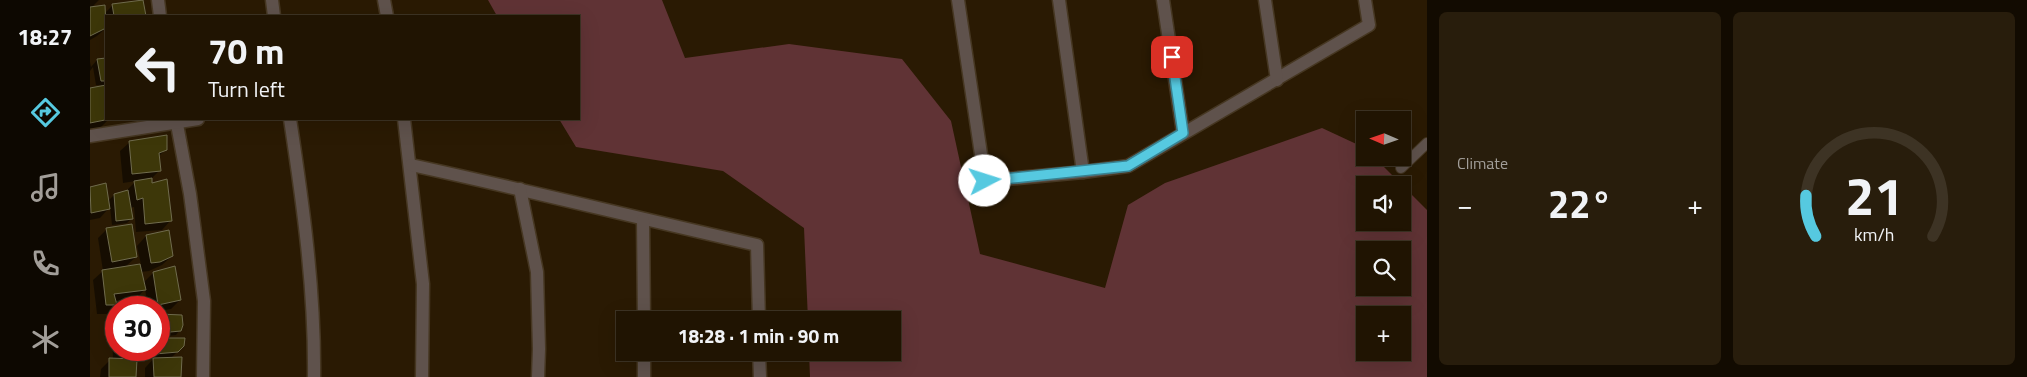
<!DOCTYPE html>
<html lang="en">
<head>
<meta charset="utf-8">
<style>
	:root { --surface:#201402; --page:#281d0c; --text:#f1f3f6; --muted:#a29e99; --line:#3d3324; --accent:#56c9e0 }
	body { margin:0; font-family:"Titillium Web",sans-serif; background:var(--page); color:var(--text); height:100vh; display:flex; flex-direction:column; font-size:19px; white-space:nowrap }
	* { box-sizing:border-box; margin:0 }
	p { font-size:16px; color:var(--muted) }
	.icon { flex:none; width:28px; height:28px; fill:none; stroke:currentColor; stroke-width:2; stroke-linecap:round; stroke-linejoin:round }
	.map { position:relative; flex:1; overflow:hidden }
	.drawer { display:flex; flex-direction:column; gap:12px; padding:12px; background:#120b01; width:600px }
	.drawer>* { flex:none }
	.top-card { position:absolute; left:15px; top:15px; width:475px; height:105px; border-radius:0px; box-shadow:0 5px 20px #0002,0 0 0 1px var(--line); background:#201402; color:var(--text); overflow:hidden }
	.needle { width:32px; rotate:272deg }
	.fabs { position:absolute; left:1266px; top:111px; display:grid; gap:10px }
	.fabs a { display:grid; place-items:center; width:55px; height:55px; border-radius:0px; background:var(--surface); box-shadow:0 5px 20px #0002,0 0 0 1px var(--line); font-size:25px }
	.speed { position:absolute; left:15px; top:296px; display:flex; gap:10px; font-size:25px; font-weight:700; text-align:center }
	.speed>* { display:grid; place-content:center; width:65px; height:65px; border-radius:50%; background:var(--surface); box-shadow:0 5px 20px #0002,0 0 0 1px var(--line); line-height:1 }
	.speed .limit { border:8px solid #d22; background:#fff; color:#111 }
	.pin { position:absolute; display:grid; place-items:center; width:42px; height:42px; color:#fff; margin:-21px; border-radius:10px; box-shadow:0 2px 8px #0006 }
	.me { position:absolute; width:55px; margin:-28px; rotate:85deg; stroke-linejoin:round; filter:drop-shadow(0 0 4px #0008) }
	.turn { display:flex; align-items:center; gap:18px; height:105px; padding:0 20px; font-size:22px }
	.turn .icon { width:65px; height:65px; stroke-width:2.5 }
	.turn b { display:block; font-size:35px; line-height:42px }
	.big { font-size:38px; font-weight:700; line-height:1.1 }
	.drawer .widget { flex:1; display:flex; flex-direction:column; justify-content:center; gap:8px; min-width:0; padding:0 18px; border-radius:8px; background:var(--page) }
	.drawer .dial { align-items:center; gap:0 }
	.dial svg { height:130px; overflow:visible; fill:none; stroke:var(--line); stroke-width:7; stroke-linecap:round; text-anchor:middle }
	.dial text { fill:var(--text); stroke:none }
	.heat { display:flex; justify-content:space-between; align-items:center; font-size:28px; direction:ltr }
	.drawer .tiles { flex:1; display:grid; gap:12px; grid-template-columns:repeat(2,1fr) }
	.trip { position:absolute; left:526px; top:311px; width:285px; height:50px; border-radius:0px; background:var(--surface); box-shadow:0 5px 20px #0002,0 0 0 1px var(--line); font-weight:700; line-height:50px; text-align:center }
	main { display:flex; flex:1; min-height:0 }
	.menu { display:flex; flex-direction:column; width:90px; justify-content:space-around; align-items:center; background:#0d0801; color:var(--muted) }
	.menu .icon { width:35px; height:35px }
	.menu .current { color:var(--accent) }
	.menu b { font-size:22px; color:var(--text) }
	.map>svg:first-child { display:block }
</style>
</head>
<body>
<main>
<nav class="menu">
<b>18:27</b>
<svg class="icon current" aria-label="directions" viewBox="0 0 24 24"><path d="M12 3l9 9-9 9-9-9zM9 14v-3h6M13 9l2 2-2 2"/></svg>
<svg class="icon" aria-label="music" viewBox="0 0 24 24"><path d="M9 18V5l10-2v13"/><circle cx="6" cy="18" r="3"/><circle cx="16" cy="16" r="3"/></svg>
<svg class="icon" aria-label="phone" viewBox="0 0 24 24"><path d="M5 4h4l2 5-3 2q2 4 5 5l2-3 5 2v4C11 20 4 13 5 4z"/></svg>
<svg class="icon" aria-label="climate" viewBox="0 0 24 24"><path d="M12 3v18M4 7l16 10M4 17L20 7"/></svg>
</nav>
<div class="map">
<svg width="1337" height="377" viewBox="0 0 1337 377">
	<rect width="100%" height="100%" fill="#2a1a03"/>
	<path fill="#603335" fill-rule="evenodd" d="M398,0h174l23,58 104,-14 113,15 49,62 29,133 125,34 23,-83 37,-22 157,-55 43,20v10h10l27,27h-37v37h37v-37l25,25v167h-617l-1,-24 83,-1v-32h-84l-4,-92 -81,-57 -147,-24 -17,-28h20v-103h-82zM1275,250h37v38h-37zM1275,315h37v37h-37z"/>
	<g fill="#0007">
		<path d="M0,0h9l-8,8 14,5 8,-8 29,-4 3,15h-39v15v-3l-9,8 -7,4z"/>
		<path d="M16,59v60h3l-9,9 -10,2v-41l15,-2v-2h-9l-3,-18 -3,4v-9l1,5 6,-7z"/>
		<path d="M30,119h19l-18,2z"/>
		<path d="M40,142l36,7 -8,8 2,13 -9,9v6l20,35 -9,10 -26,2 -2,-25 -4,1 2,10 -5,5 -15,2 -2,-18 -10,11 -10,2v-31l15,-4 3,16 6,-6 11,-3 11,-11 -13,2 -3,-32z"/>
		<path d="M17,229l29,28 -11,10 16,-2 -4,-19 9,-10 22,-4 4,24 -10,9 -13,6 -8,1 2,11 10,-10 27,27 -9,9 -12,2v-3h-11l-3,-19 -9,10 -21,2 1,4 -9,9h-10l-4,-34 10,-9 -5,-33z"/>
		<path d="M69,315l22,2 -1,13 -4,5 -17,2z"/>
		<path d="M26,325v25h29l-9,11 -1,16h-35l1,-8 9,-9h3l-1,-31z"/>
		<path d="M69,339h24v7l-12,12 8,19h-34v-9l10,-11 -4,1 1,-8h7z"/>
	</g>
	<g fill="#3d3709" stroke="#706c4e">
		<path d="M53,0l3,16h-32l-2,-12z"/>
		<path d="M15,5l1,23 -16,8v-29z"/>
		<path d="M16,58v23h-5l-4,-22z"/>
		<path d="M16,85v34h4l-20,4v-35z"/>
		<path d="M77,135v15l-8,3 2,18 -29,3 -3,-33z"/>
		<path d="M62,178v5l15,-4 5,42 -27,3 -2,-26 -6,2 -3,-19z"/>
		<path d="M16,183l4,26 -19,4 -1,-26z"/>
		<path d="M38,190l5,29 -17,2 -2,-27z"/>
		<path d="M42,224l5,33 -25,5 -6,-34z"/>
		<path d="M79,230l4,26 -13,6 -9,1 -5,-28z"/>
		<path d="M50,264l6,26 -32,4 3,11h-11l-4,-35z"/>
		<path d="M85,266l6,34 -23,5 -5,-33z"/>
		<path d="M69,314l23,1 1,10 -2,6 -22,2z"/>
		<path d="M69,338h26l-1,8 -6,6 -23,2 1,-4h3z"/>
		<path d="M32,350h24v2l-24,-1z"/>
		<path d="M92,357l-1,20h-27l-1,-19z"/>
		<path d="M19,358l28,1 -1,18h-27z"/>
	</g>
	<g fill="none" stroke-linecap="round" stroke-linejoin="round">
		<g stroke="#463722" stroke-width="12">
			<path id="service" d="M1311,168l26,-25"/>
		</g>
		<g stroke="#463722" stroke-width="15">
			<g id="minor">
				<path d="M68,0l2,16"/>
				<path d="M182,0l2,16"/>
				<path d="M294,0l3,16"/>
				<path d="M868,0l27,181 98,-9 45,-6 241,-141 -4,-25"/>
				<path d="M969,0l24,172"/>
				<path d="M1073,0l20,133"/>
				<path d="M1175,0l12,80"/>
				<path d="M86,119l14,75 14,107 -1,76"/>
				<path d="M200,119c13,85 25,171 24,258"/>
				<path d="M314,119l19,165 -1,93"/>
				<path d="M0,136l108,-17"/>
				<path d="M321,165c116,25 230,54 346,80l2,75"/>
				<path d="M430,189l17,83 2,77 -1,28"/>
				<path d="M553,220l1,100"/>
				<path d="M554,352v25"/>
				<path d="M669,352l1,25"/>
			</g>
		</g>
		<use href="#service" stroke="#5f524c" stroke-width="10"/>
		<use href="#minor" stroke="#5f524c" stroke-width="12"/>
	</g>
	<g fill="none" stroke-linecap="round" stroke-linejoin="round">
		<g stroke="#388392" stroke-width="12">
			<path id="route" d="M895,181l143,-15 55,-33 -11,-76"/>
		</g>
		<use href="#route" stroke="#56c9e0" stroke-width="9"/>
	</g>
</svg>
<div class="fabs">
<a><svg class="needle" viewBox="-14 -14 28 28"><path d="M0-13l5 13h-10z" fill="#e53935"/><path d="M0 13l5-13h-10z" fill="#a29e99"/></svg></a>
<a><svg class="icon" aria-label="sound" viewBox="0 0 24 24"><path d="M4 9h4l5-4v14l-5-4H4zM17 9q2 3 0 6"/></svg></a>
<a><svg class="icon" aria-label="search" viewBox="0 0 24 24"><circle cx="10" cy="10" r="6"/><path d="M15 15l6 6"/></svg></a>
<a>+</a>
</div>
<div class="speed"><div class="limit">30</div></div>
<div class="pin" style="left:1082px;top:57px;background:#d93025"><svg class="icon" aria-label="arrive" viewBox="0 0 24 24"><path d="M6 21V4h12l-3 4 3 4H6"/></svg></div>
<svg class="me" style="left:895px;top:181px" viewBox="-20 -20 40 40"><circle r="19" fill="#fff"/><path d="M0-13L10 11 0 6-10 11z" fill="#56c9e0"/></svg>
<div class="trip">18:28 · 1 min · 90 m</div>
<div class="top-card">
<div class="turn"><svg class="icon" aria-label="left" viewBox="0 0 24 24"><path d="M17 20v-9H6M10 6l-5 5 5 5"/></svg><div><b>70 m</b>Turn left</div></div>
</div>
</div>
<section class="drawer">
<div class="tiles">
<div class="widget"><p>Climate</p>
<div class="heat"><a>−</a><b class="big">22°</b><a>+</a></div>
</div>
<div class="widget dial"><svg viewBox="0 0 100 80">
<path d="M14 69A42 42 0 1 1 86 69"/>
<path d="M14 69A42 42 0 0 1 8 44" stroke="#56c9e0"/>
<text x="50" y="56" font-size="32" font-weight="700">21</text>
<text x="50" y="72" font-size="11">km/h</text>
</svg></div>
</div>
</section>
</main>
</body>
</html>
